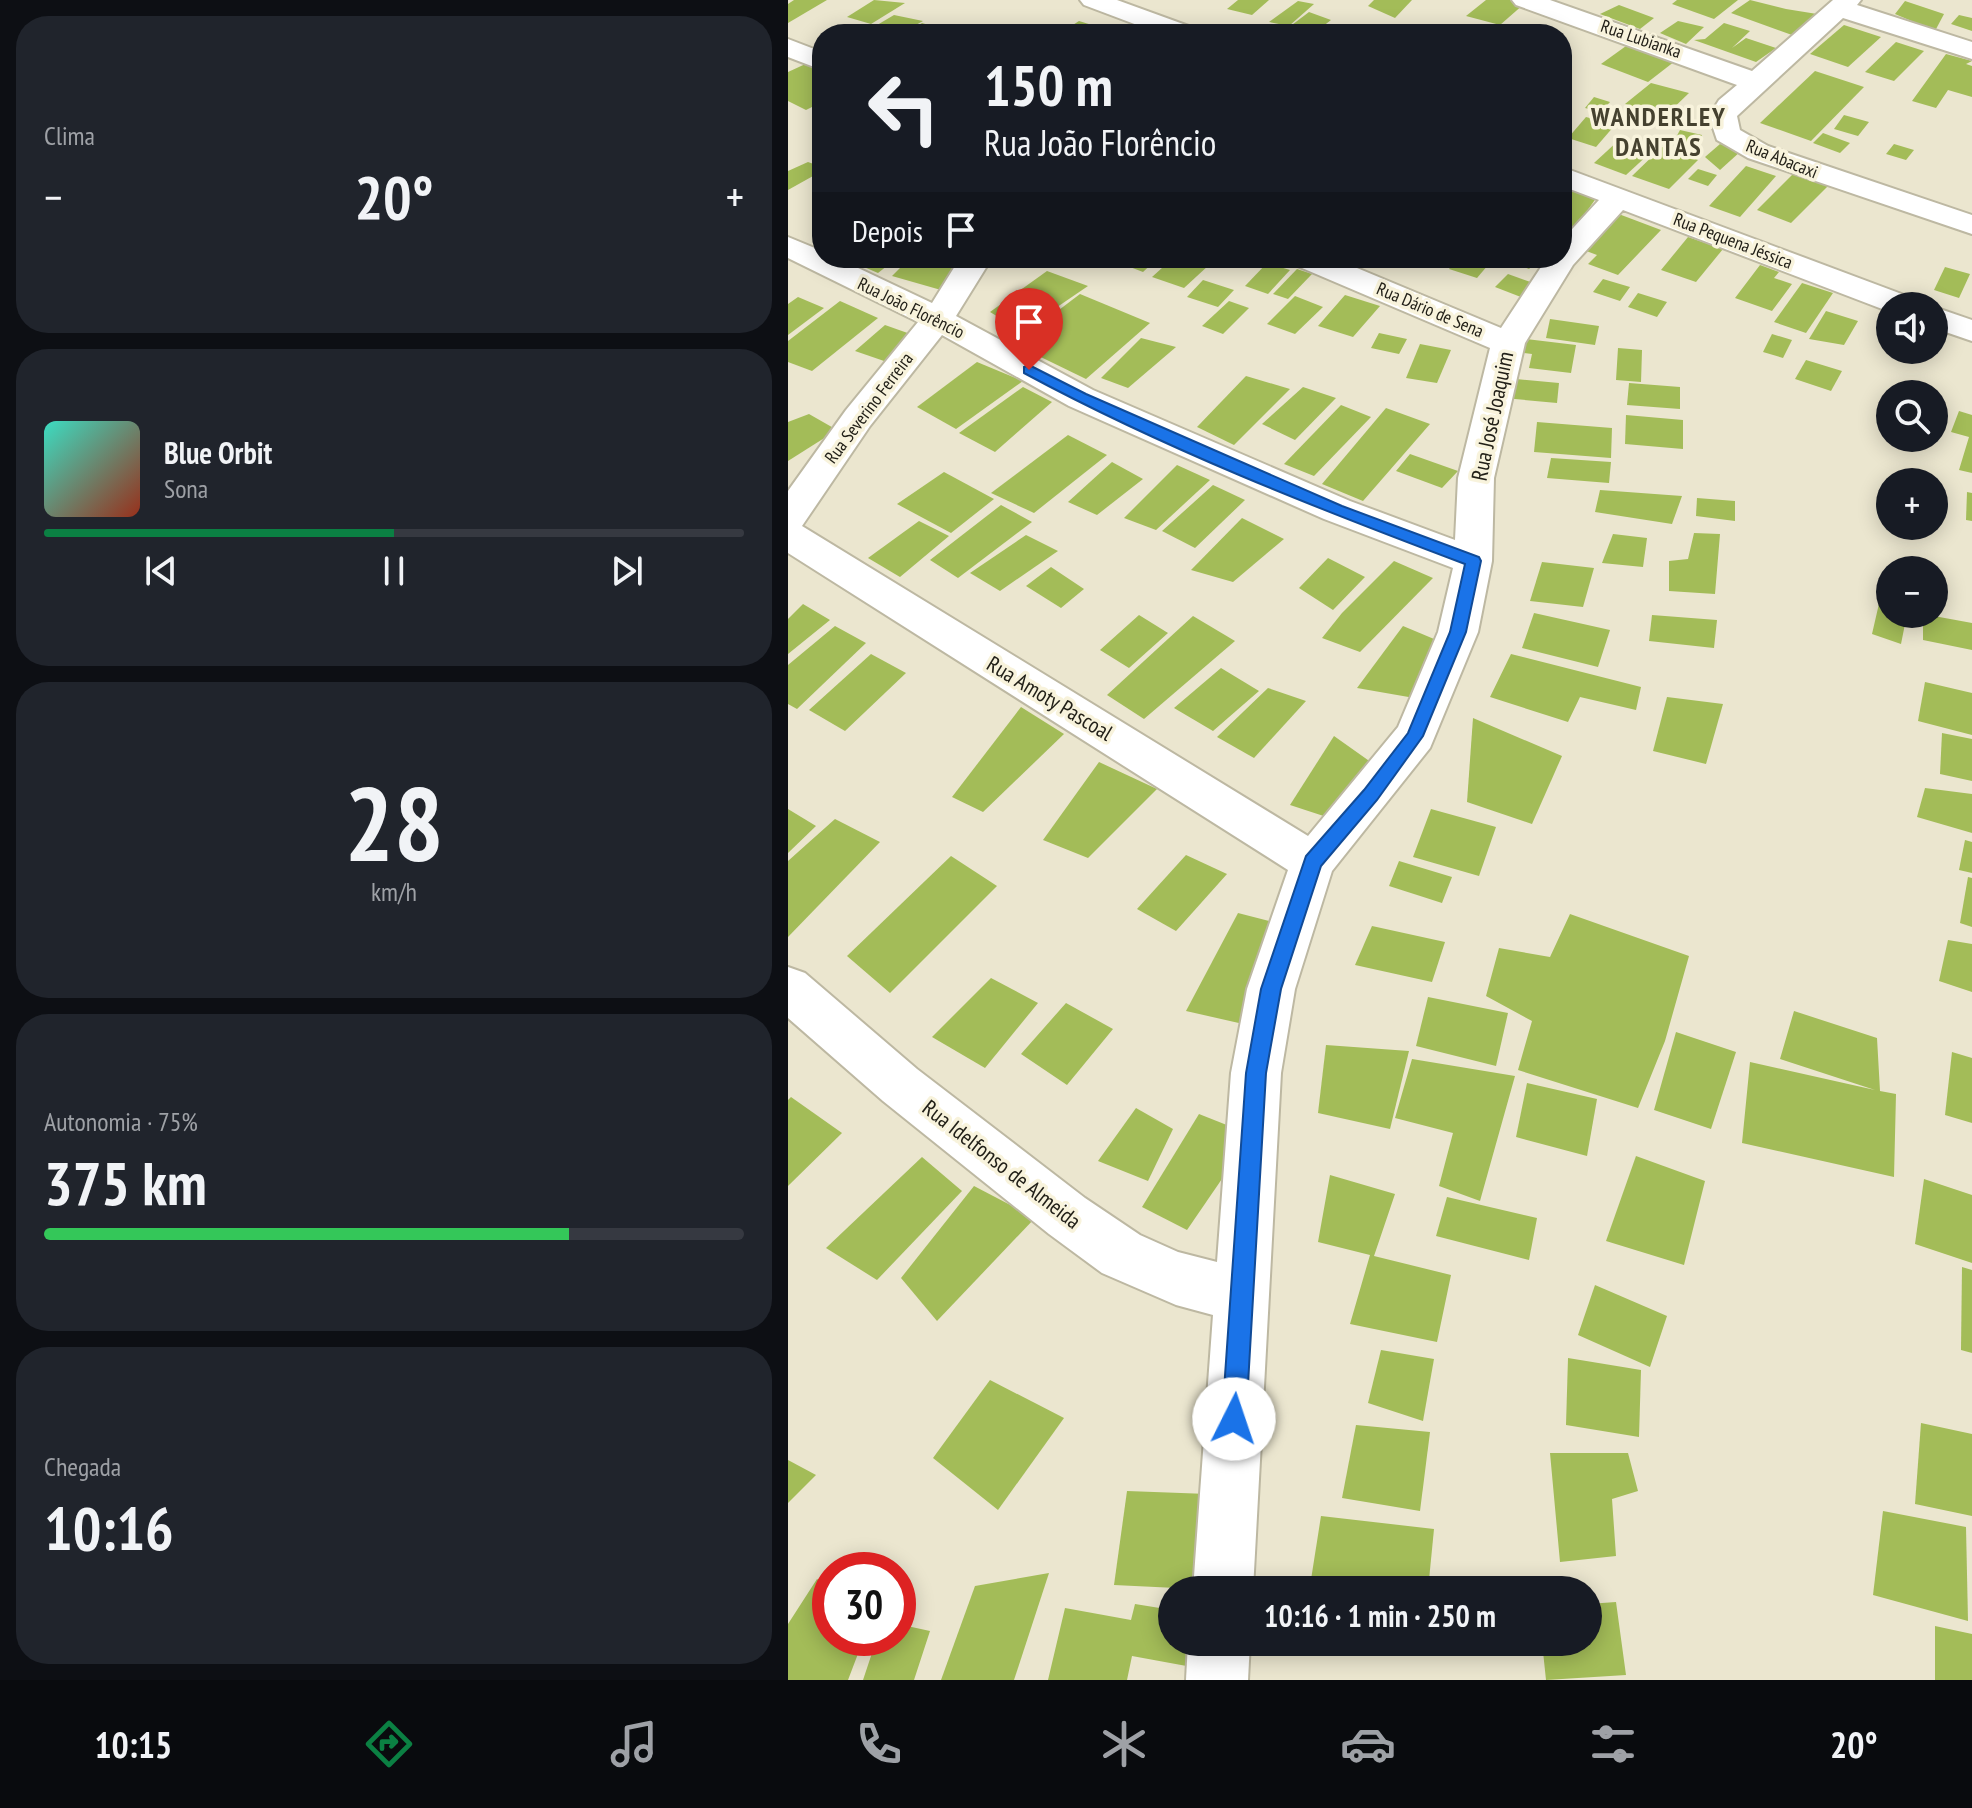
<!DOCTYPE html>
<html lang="pt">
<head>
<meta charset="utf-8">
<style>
	:root { --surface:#171b24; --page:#20242c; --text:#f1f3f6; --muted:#9ea1a6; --line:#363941; --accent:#0b8043 }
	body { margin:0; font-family:"PT Sans Narrow",sans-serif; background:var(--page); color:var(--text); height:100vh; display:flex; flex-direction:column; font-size:30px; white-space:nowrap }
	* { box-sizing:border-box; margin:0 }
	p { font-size:26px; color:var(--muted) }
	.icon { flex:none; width:44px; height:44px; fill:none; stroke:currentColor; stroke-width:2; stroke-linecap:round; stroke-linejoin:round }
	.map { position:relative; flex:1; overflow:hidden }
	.side { display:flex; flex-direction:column; gap:16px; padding:16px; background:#0d0f14; width:788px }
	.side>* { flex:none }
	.top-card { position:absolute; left:24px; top:24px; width:760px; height:244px; border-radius:32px; box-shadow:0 4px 20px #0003; background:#171b24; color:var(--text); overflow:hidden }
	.fabs { position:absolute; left:1088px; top:292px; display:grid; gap:16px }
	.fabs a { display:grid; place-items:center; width:72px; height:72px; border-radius:50%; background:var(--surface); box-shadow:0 4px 20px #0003; font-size:40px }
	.speed { position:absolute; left:24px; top:1552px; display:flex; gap:16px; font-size:40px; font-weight:700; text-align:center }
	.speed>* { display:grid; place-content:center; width:104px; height:104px; border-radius:50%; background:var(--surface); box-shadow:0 4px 20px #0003; line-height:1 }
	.speed .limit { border:12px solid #d22; background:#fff; color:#111 }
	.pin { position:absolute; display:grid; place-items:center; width:68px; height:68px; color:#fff; margin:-82px -34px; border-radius:50% 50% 50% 0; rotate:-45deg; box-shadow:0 0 8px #0007 }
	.pin .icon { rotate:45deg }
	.me { position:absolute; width:88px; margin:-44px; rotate:4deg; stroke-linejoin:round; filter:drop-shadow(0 0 6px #0008) }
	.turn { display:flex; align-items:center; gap:28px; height:168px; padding:0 40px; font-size:36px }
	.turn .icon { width:104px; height:104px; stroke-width:2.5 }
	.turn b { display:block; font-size:56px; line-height:68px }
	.then { display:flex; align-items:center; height:76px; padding:0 40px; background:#0003; gap:16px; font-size:30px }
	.big { font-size:60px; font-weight:800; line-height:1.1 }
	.side .widget { flex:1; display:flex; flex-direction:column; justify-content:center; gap:12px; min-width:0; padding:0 28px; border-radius:32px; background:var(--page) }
	.side .dial { align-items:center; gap:0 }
	.dial b { font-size:104px; line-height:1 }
	.song { display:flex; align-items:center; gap:24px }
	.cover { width:96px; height:96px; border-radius:12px; background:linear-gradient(135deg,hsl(170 70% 55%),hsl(10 70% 35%)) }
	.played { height:8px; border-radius:4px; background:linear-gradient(90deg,var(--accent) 50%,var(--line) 50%) }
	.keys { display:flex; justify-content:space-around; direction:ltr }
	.heat { display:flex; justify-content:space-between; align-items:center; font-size:44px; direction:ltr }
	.charge { height:12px; border-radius:6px; background:linear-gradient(90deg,#34c759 75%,var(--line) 0) }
	.trip { position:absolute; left:370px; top:1576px; width:444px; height:80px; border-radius:40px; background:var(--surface); box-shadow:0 4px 20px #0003; font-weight:800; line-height:80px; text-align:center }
	.menu { display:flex; height:128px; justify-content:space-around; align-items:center; background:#090b0e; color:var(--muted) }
	.menu .icon { width:56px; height:56px }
	.menu .active { color:var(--accent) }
	.menu b { font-size:36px; color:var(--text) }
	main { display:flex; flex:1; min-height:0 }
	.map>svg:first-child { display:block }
</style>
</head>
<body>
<main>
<section class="side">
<div class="widget"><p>Clima</p>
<div class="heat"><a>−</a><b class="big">20°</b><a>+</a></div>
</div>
<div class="widget">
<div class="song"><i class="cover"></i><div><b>Blue Orbit</b><p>Sona</p></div></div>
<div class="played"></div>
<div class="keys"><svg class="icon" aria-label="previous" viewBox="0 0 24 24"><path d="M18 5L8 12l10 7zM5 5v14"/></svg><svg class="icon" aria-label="pause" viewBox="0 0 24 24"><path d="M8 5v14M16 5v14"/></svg><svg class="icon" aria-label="next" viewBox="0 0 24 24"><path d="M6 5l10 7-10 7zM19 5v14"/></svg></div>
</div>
<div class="widget dial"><b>28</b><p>km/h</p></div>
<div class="widget"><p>Autonomia · 75%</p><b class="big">375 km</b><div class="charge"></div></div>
<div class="widget"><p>Chegada</p><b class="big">10:16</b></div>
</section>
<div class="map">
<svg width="1184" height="1680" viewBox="0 0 1184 1680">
	<rect width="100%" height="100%" fill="#ebe6cf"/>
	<g fill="#a3bc58">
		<path d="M6,0h33l-39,23v-19z"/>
		<path d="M86,0l31,3 -34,21 -24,-7z"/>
		<path d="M450,0h31l-17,15 -25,-6z"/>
		<path d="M586,0h38l-17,18 -27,-12z"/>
		<path d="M698,0h25l13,4 -24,21 -34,-9z"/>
		<path d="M889,0h61l-24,19 -42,-15z"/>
		<path d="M962,0l36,9 31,5 -25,21 -61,-22z"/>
		<path d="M510,1l16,3 -25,22 -20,-4z"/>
		<path d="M1117,1l39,13 -9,17 -40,-17z"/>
		<path d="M831,5l35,13 -14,11 -40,-15z"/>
		<path d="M521,12l22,8 -18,14h-33z"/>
		<path d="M106,15l29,6 -23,13h-38z"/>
		<path d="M1171,15l13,3v13l-21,-7z"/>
		<path d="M291,21l29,9 -6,4h-43z"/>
		<path d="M890,21l26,6 -18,17 -26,-11z"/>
		<path d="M134,23l26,8 -4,3h-38z"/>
		<path d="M936,23l26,8 -18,17 14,-10 30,10 -20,14 -62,-22 11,-1z"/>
		<path d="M1056,25l37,12 -33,30 -38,-13z"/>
		<path d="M845,41l46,17 -31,24 -47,-18z"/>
		<path d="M1108,42l28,9 -30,30 -29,-9z"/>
		<path d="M1158,54l26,7 -6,3 6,2v31l-24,-7 -12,18 -24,-7z"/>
		<path d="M24,61l10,5v36l-16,8 -18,-9v-29z"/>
		<path d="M1027,71l49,16 -53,54 -51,-18z"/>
		<path d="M863,83l38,10 -26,25 -38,-14z"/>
		<path d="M806,97l16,5 -9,10 -16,-4z"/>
		<path d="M1056,115l25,7 -11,14 -24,-7z"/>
		<path d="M798,117l29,8 -19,22 -28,-9z"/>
		<path d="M892,130l22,5 -8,13 -21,-5z"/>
		<path d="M1035,133l27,10 -10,10 -27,-10z"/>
		<path d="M831,140l32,12 -25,23 -32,-12z"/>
		<path d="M932,144l21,7 -21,19 -15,-13z"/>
		<path d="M1106,144l20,6 -8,10 -20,-6z"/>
		<path d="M874,147l36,13 -29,29 -37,-13z"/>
		<path d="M20,162l14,5v4l-34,19v-19z"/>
		<path d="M958,166l30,10 -36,41 -31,-11z"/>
		<path d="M910,169l19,6 -9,11 -20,-7z"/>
		<path d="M1008,171l34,13 -39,39 -34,-13z"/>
		<path d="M782,186l29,8 -26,37 -11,-4v-30z"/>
		<path d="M828,213l45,17 -43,45 -30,-11 9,-9 -16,-6z"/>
		<path d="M900,237l35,12 -27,33 -35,-12z"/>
		<path d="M55,258h54l-19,15z"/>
		<path d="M122,258h64l-33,32 -49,-14z"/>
		<path d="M334,258h36l-15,14 -26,-10z"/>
		<path d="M385,258h17l19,7 -25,23 -32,-11z"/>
		<path d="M670,258h36l-17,20 -28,-9z"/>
		<path d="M712,258h41l-12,11z"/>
		<path d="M479,263l23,7 -22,24 -23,-8z"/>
		<path d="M972,265l19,7 -5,6 18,6 -20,27 -37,-13z"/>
		<path d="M1157,267l25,7 -11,24 -25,-8z"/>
		<path d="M509,269l15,5 -24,25 -15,-5z"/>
		<path d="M259,271l41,15 -66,45 -32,-19z"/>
		<path d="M720,274l31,11 -13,14 -31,-12z"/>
		<path d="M815,279l27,8 -10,14 -27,-9z"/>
		<path d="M415,280l31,10 -16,17 -31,-10z"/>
		<path d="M1014,283l31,10 -27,40 -32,-11z"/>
		<path d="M850,293l29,9 -10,15 -29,-10z"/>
		<path d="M292,294l70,29 -64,56 -72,-35z"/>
		<path d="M557,295l35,11 -27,31 -35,-11z"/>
		<path d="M507,296l28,11 -28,27 -28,-10z"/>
		<path d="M10,297l26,11 -36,27v-31z"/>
		<path d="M52,301l38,17 -66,53 -24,-9v-21z"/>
		<path d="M441,301l20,7 -26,26 -21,-8z"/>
		<path d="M1038,311l32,10 -14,24 -35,-6z"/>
		<path d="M762,319l49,7 -4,19 -49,-7z"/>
		<path d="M97,325l31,11 -29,26 -32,-11z"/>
		<path d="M591,333l28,6 -8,15 -28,-6z"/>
		<path d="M984,334l20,6 -9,18 -20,-6z"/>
		<path d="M353,338l35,9 -48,41 -27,-10z"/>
		<path d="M729,338l59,7 -5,28 -42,-5 3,-14 -18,-2z"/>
		<path d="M632,344l31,6 -14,33 -31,-5z"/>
		<path d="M830,348l24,2 -1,32 -25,-2z"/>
		<path d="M1018,360l36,11 -11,20 -36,-12z"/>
		<path d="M189,362l46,19 -67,48 -39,-22z"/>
		<path d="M458,376l44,13 -56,56 -37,-18z"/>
		<path d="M718,378l53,5 -2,20 -53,-5z"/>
		<path d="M841,383l51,4v22l-53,-4z"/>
		<path d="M235,387l29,15 -57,50 -36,-19z"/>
		<path d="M515,387l33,11 -41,42 -33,-16z"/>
		<path d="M553,405l30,12 -57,59 -30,-12z"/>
		<path d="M598,408l44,16 -67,77 -41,-17z"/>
		<path d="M1171,411l13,4v58l-13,-3 10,-33 -18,-5z"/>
		<path d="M21,414l28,16 -49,31v-39z"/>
		<path d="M838,415l57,5v29l-58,-5z"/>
		<path d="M749,422l75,6 -1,30 -77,-6z"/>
		<path d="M280,435l39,20 -73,58 -43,-20z"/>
		<path d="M622,454l48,17 -16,17 -46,-17z"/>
		<path d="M763,458l60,4 -2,21 -62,-5z"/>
		<path d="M324,462l31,17 -46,36 -29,-13z"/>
		<path d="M389,465l33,15 -54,50 -32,-12z"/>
		<path d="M156,472l50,27 -43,34 -54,-29z"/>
		<path d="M425,485l32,15 -50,48 -33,-17z"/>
		<path d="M812,490l82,6 -10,28 -77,-12z"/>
		<path d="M1179,492l5,1v28l-6,-1z"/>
		<path d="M909,498l38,3v20l-39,-5z"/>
		<path d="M213,505l31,17 -74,56 -28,-18z"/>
		<path d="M454,518l42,21 -51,43 -42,-12z"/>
		<path d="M131,521l30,15 -49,41 -32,-19z"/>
		<path d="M906,533l26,1 -5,60 -46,-3v-30l19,-2z"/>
		<path d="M825,534l34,4 -4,29 -41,-4z"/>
		<path d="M238,535l32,16 -58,40 -30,-18z"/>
		<path d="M540,558l37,19 -32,33 -34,-22z"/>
		<path d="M606,561l39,17 -73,74 -38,-14 20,-25z"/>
		<path d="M754,562l52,6 -11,39 -53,-6z"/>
		<path d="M263,567l33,22 -23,19 -35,-22z"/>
		<path d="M1093,595l9,2v17h17l-6,30 -29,-10z"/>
		<path d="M15,604l27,16 -42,34v-35z"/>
		<path d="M746,613l76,17 -12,37 -76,-19z"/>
		<path d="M1135,614l49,9v27l-49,-10z"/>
		<path d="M351,615l29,18 -39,35 -29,-18z"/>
		<path d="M864,615l65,5 -3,28 -65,-7z"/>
		<path d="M405,616l42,25 -91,78 -37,-24z"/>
		<path d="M47,626l31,17 -69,66 -9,-5v-39z"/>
		<path d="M615,626l43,18 -26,55 -63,-11z"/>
		<path d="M83,654l35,19 -61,58 -36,-21z"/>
		<path d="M723,654l130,33 -5,23 -56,-13 -12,25 -78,-25z"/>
		<path d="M433,668l38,23 -46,40 -39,-23z"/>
		<path d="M1137,682l47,11v42l-54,-14z"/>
		<path d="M480,688l38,13 -52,57 -37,-21z"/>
		<path d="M879,697l56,7 -17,60 -53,-13z"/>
		<path d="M233,707l43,27 -81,78 -31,-15z"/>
		<path d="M685,718l89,38 -30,68 -65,-22z"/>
		<path d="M1154,733l30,6v42l-32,-7z"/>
		<path d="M546,736l48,34 -37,53 -55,-18z"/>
		<path d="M311,762l58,27 -69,69 -45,-18z"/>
		<path d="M1137,788l47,6v39l-55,-16z"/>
		<path d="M0,809l28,17 -28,27z"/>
		<path d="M643,809l65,18 -17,49 -66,-19z"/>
		<path d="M47,819l45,23 -92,95v-76z"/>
		<path d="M1177,840l7,2v31l-13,-3z"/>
		<path d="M398,855l41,19 -51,57 -39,-22z"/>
		<path d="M163,856l46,30 -107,107 -43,-37z"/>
		<path d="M611,861l53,16 -10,26 -53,-17z"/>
		<path d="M1180,877l4,1v49l-12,-4z"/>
		<path d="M450,913l51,13 -37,100 -66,-15z"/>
		<path d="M782,914l119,42 -24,85 -27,67 -120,-38 14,-49 -46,-25 13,-48 51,9z"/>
		<path d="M584,926l73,16 -13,40 -77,-17z"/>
		<path d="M1160,940l24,4v48l-33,-11z"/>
		<path d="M203,978l47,25 -53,65 -53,-31z"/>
		<path d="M640,997l80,16 -12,53 -80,-20z"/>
		<path d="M278,1003l47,26 -46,56 -46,-31z"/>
		<path d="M1006,1011l83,27 3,53 16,3 -2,83 -152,-34 8,-81 125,28 -95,-31z"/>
		<path d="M888,1032l60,20 -25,77 -57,-19z"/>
		<path d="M538,1045l83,6 -19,78 -72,-16z"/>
		<path d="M1164,1052l20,6v65l-27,-8z"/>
		<path d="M624,1059l103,17 -35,125 -41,-15 14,-53 -58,-15z"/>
		<path d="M739,1083l70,16 -10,57 -71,-19z"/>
		<path d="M3,1097l51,36 -54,53v-86z"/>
		<path d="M348,1108l37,21 -25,52 -50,-20z"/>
		<path d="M411,1114l53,21 -65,95 -45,-23z"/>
		<path d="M848,1156l69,25 -21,84 -78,-24z"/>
		<path d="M134,1157l40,34 -85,89 -51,-32z"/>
		<path d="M542,1175l65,19 -21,62 77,19 -14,67 -87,-18 20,-69 -52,-13z"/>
		<path d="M1136,1179l48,16v68l-57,-19z"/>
		<path d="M186,1186l61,32 -98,103 -36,-43z"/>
		<path d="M659,1197l90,21 -8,42 -93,-24z"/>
		<path d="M1174,1267l10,3v83l-11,-3z"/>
		<path d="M807,1285l72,31 -17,51 -72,-32z"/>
		<path d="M593,1350l53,9 -11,62 -55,-18z"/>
		<path d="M780,1358l73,12 -2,67 -73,-12z"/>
		<path d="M202,1380l74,38 -66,92 -65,-52z"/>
		<path d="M1133,1423l51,11v82l-57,-12z"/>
		<path d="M568,1425l74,7 -10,79 -78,-13z"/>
		<path d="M762,1453h78l10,38 -26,8 4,57 -56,6z"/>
		<path d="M0,1460l28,15 -28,28z"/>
		<path d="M339,1491l81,3 -11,95 -83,-4z"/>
		<path d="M1095,1511l83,16 2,94 -95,-26z"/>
		<path d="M533,1516l113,13 -6,61h-97l-21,-4z"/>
		<path d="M261,1573l-35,107h-73l34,-94z"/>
		<path d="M29,1579l13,8v51h34l-16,42h-60v-56z"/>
		<path d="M828,1602l10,73 -80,5 -4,-38h46v-38z"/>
		<path d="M347,1604l37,6v32h24l-4,25 -60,-11 -5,24h-79l17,-72 66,12z"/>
		<path d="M110,1624l32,7 -16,49h-51l14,-42h21z"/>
		<path d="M1147,1626l37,8v46h-37z"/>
	</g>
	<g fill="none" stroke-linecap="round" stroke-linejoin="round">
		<g stroke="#bdb8a2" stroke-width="4">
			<g id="minor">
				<path d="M292,0h37l77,28 4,6h-37l-77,-29z"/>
				<path d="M724,0h38l202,71 81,-71h28l-4,5 115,37v17l-129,-41 -106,98 3,14 28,16 204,69v19l-224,-76 -31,-18 -8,-24 10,-16 18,-15 -221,-80z"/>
				<path d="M0,39l34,13v18l-34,-13z"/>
				<path d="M774,167l353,132 5,7h-30v6l-267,-102 -50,55 -48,78 -31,135 -2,83 -14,71 -48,116 -98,123 -37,118 -14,84 -28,517h-60l20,-275 -37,-10 -74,-32 -53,-39 -166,-133 -95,-83v-51l17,6 112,96 168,129 55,37 38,17 39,10 14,-189 16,-84 41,-119 -500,-317v-62l58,-81 72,-88 -130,-64v-21l34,14v7h15l95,45 28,-45h32l-36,58 137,74 257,111 105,39 3,-62 32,-130 -195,-83 -5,-7h43l168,70 46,-70h15v-18l37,-40 -37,-14zM154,335l127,71 255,113 129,49 -15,64 -40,95 -90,109 -506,-310 68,-100z"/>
				<path d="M1146,307l38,13v21l-38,-13z"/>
				<path d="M400,1642h62l-2,38h-62z"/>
			</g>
		</g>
		<use href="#minor" fill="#fff" fill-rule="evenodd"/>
	</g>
	<path fill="#1a73e8" stroke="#114b97" stroke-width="2" d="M241,365l57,29 256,112 137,51 2,4 -15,71 -43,104 -46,64 -56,66 -40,123 -15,84 -20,346 -4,9 -8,3 -8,-3 -4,-9 24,-346 15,-84 45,-133 58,-66 44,-57 42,-101 15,-68c-149,-56 -300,-115 -441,-191v-6z"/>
	<g text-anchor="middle" stroke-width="7" stroke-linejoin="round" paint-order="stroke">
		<g font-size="18" fill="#222018" stroke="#f8f3dc">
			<text transform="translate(853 39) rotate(19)" y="6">Rua Lubianka</text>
			<text transform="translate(994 159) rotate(22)" y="6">Rua Abacaxi</text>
			<text transform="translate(945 241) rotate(21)" y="6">Rua Pequena Jéssica</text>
			<text transform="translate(123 308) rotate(26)" y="6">Rua João Florêncio</text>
			<text transform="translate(642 310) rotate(23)" y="6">Rua Dário de Sena</text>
			<text transform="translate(81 408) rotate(-53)" y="6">Rua Severino Ferreira</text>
		</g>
		<g font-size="22" fill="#222018" stroke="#f8f3dc">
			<text transform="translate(704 416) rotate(-78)" y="8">Rua José Joaquim</text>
			<text transform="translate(262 698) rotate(31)" y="8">Rua Amoty Pascoal</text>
			<text transform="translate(214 1164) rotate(38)" y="8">Rua Idelfonso de Almeida</text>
		</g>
		<g font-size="26" font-weight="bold" letter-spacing="2" fill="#45412f" stroke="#f8f3dc">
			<text x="871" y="126">WANDERLEY<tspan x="871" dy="30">DANTAS</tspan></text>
		</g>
	</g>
</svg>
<div class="fabs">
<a><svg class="icon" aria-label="sound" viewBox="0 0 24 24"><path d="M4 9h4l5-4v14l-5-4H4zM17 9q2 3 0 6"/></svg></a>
<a><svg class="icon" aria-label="search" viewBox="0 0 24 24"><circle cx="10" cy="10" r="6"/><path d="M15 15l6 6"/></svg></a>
<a>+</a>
<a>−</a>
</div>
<div class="speed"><div class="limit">30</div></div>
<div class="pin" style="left:241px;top:370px;background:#d93025"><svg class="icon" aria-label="arrive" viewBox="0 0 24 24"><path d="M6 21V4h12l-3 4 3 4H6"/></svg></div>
<svg class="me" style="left:446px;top:1419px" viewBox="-20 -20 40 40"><circle r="19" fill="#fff"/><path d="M0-13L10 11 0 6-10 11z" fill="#1a73e8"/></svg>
<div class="trip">10:16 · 1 min · 250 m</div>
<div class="top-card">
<div class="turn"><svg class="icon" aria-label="left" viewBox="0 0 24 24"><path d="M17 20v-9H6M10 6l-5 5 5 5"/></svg><div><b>150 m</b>Rua João Florêncio</div></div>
<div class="then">Depois<svg class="icon" aria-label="arrive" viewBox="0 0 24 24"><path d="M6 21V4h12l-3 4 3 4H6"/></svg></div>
</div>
</div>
</main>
<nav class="menu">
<b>10:15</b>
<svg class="icon active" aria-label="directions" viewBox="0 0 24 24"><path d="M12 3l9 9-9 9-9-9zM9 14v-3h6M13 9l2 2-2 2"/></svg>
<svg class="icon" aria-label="music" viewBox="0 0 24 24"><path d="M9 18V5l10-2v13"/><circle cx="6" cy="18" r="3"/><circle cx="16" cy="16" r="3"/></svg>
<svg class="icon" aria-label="phone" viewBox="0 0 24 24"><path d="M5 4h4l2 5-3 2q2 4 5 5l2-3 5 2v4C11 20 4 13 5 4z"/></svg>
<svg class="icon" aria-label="climate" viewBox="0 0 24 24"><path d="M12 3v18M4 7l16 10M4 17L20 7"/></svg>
<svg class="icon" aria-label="car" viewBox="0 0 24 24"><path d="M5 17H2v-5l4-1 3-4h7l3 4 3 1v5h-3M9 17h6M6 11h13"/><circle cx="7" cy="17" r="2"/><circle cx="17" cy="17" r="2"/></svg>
<svg class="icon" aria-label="filters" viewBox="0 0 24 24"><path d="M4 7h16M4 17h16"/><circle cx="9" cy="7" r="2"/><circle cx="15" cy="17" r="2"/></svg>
<b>20°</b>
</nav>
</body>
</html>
